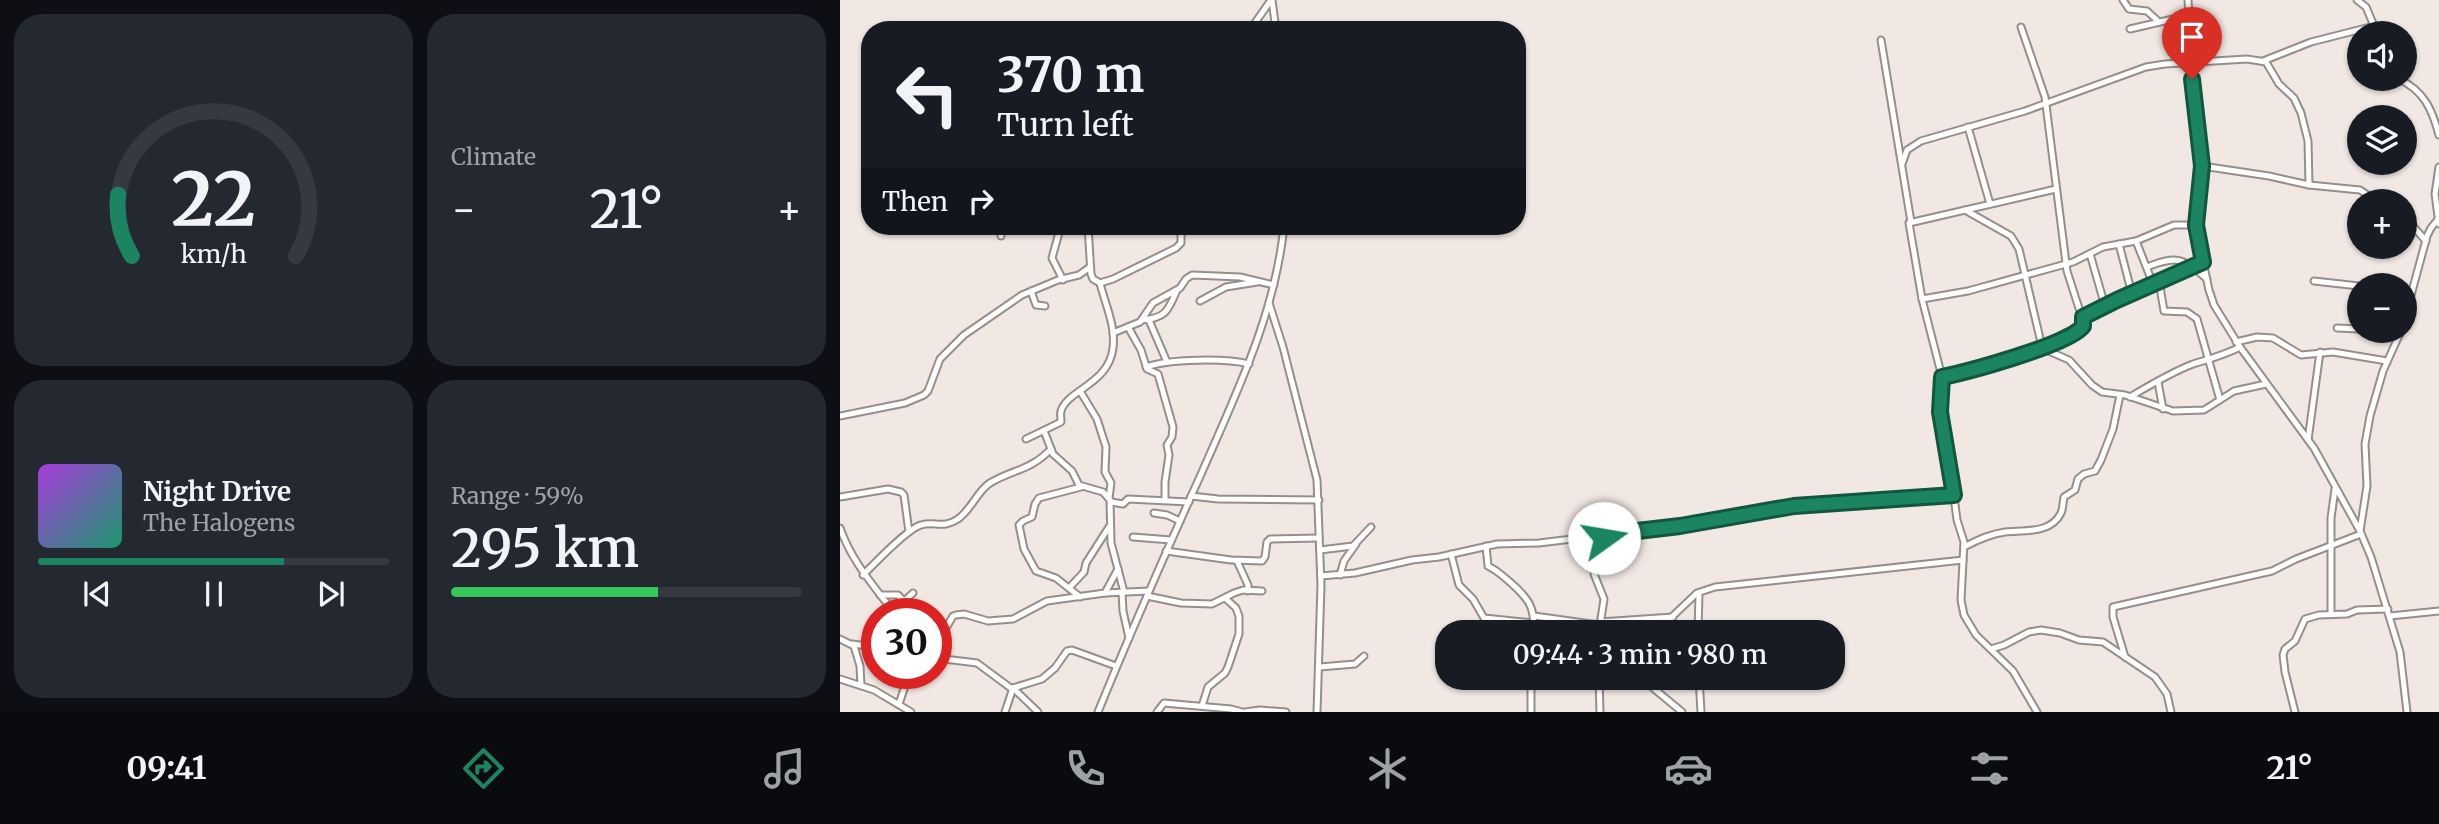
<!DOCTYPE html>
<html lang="en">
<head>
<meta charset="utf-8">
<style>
	:root { --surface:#171b24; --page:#242831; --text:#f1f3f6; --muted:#9ea1a6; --line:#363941; --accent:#1b8561 }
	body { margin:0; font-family:Merriweather,serif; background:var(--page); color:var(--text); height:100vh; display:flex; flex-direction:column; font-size:26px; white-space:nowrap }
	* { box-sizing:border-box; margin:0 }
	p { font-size:23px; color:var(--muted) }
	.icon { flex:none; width:38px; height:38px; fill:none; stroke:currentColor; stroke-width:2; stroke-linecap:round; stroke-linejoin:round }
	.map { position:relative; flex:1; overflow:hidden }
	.details { display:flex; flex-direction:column; gap:14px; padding:14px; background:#0d0f14; width:840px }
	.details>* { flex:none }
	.top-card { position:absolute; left:21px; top:21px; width:665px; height:214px; border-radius:28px; box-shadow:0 2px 5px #0004; background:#171b24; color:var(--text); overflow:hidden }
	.fabs { position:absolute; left:1507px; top:21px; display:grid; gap:14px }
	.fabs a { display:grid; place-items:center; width:70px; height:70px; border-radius:50%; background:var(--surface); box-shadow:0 2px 5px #0004; font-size:35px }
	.speed { position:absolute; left:21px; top:598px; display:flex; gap:14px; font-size:35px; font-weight:700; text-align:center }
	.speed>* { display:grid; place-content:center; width:91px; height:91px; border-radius:50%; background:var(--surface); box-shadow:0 2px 5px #0004; line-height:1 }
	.speed .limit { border:10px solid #d22; background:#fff; color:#111 }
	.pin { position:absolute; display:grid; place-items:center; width:60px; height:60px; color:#fff; margin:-72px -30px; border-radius:50% 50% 50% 0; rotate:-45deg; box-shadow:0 0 7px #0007 }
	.pin .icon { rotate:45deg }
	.me { position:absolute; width:77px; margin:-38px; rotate:77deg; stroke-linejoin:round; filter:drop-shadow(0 0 5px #0008) }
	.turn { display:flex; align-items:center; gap:24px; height:147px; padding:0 21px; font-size:32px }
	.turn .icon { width:91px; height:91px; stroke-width:2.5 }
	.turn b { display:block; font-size:49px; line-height:60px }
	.then { display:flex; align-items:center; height:66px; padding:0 21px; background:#0003; gap:14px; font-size:26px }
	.big { font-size:52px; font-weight:600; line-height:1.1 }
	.details .widget { flex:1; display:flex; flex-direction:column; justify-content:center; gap:10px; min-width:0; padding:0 24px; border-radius:28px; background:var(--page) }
	.details .dial { align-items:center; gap:0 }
	.dial svg { height:182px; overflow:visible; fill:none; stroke:var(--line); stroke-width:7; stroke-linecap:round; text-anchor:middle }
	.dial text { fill:var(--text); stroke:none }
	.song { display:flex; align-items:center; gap:21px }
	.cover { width:84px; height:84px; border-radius:10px; background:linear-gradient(135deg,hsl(280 70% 55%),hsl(160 70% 35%)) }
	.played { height:7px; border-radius:4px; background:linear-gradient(90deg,var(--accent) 70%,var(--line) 70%) }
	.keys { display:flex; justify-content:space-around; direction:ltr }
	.heat { display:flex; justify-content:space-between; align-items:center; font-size:38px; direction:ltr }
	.charge { height:10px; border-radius:5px; background:linear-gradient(90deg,#34c759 59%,var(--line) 0) }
	.details .tiles { flex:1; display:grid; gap:14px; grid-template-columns:repeat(2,1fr) }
	.trip { position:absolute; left:595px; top:620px; width:410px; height:70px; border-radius:28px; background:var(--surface); box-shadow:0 2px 5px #0004; font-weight:600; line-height:70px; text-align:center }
	.dock { display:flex; height:112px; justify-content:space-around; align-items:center; background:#090b0e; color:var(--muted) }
	.dock .icon { width:49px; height:49px }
	.dock .on { color:var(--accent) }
	.dock b { font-size:32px; color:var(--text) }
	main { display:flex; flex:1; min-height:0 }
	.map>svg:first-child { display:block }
</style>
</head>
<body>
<main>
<section class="details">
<div class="tiles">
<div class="widget dial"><svg viewBox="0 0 100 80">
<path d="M14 69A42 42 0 1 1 86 69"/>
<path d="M14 69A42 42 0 0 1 8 42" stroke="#1b8561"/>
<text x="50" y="56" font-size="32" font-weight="700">22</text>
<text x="50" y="72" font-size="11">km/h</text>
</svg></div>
<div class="widget"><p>Climate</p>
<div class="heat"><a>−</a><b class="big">21°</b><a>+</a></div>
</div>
<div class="widget">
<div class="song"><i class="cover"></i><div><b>Night Drive</b><p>The Halogens</p></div></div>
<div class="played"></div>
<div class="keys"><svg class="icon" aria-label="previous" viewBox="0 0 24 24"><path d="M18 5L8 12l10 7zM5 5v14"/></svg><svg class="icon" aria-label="pause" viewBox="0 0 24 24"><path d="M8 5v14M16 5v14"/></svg><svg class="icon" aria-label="next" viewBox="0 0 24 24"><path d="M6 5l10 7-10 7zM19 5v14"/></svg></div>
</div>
<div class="widget"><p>Range · 59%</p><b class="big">295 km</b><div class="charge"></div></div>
</div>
</section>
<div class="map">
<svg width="1599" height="712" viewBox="0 0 1599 712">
	<rect width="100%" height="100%" fill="#f1e8e3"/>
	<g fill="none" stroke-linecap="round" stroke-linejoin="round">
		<g stroke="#968e89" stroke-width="9">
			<g id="street">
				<path d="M432,0l4,30"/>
				<path d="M1283,0l6,9 18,2 12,11"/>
				<path d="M1348,0l6,101 8,65 -6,63 13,61 5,15 26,42 74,101 46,83 11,26 29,95 7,60"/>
				<path d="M1517,0l9,7 11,26"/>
				<path d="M1181,27l24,70 22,174 17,53c-7,14 -32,19 -47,25"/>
				<path d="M1290,29l60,-14"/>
				<path d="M410,30l21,-30"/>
				<path d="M1041,40l30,182"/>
				<path d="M1423,61l48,-19 63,-16"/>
				<path d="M1559,79c25,12 33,30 40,56"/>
				<path d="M1128,127l22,77"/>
				<path d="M1062,164l5,-14 14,-9 104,-30 121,-44 19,-3 82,-5 19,3 13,22 15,14 7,15 7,28 1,44"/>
				<path d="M1362,166l67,10 40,9 51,5 17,11"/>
				<path d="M1599,167l-4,27 4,30"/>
				<path d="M1125,210l46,26 8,13 23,98"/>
				<path d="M1564,216l22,25"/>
				<path d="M161,226v10"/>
				<path d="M248,226l3,48 2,5 7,4 13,-4 63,-31 5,-5v-17"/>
				<path d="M1296,241l17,43"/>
				<path d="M1279,244l13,50"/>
				<path d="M1250,254l15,52"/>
				<path d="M1307,267c30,-12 36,-9 60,12"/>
				<path d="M223,280l-11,-22 8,-29 3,-3"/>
				<path d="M1319,281l5,30 23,1 10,7 23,81"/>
				<path d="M1474,281l45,5"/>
				<path d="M191,291l5,14 9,1"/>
				<path d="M1082,299l46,-8 105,-29 30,-15 33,-6 38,-16h22"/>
				<path d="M360,301l26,-14 31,-5"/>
				<path d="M429,303l14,44 34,133 4,105 -4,127"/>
				<path d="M1243,317l34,-17 86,-38"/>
				<path d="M302,320c24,-2 26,-9 35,-30"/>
				<path d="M309,320l18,42"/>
				<path d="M1564,321l23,-85 4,-8 8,-10"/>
				<path d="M288,327l13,23 6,19 11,5 15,53 -1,10 -5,8 2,10 -4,27v18"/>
				<path d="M1497,328l22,1"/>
				<path d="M1533,331l27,3"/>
				<path d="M273,333l27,-11 13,-19 27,-15 6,-9 6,-4 48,2 34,8"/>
				<path d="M1396,342l21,-5 16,1 28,17 32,-3 54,9"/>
				<path d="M306,367c23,-8 79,-9 103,-3"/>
				<path d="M1102,377l102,-28 25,11 23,25 10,7 23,3 48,16 31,-1 30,-19 32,-7"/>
				<path d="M1318,382l5,27"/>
				<path d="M240,391l17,28 9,28 -1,25 6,11 -2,15"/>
				<path d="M1290,397c20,-12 42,-25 63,-33 16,-5 32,-9 47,-17"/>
				<path d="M0,416l65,-13 19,-8 4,-4 12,-32 24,-24 58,-40 36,-15 21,-5 11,-8"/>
				<path d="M204,431l9,23 19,17 7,14 24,7 7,8 1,43 13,49"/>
				<path d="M186,439l35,-17c0,-4 -1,-8 0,-11 6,-21 48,-27 52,-63 3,-22 -8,-44 -13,-65"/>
				<path d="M1468,440l12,-88"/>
				<path d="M351,496l27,3 101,1"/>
				<path d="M0,497l48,-8 13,3 3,3 5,37"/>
				<path d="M271,502l12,2 5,-5 61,3"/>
				<path d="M314,513l13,2 13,6"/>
				<path d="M0,528c12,34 34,58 55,86"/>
				<path d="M1520,531l7,-45 -2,-42 5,-28 13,-45 18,-40"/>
				<path d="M293,537l38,3"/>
				<path d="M646,546l2,20c10,5 15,10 23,17 17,15 25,25 22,49"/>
				<path d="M1124,547c13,-7 26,-13 41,-15 19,-2 46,2 56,-19 2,-4 2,-11 3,-16l11,-7 3,-11 6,-5 11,-3 6,-11 12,-31 7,-34"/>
				<path d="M480,550l33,-4 18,-19"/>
				<path d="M326,551l65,9 31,1 3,-4 2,-15 3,-3 49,-1"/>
				<path d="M611,554l8,31 14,14 11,19 50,5"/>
				<path d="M397,561l11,24v6"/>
				<path d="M23,575c11,-11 45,-47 58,-50 14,-4 22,4 37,-6 14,-10 20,-29 32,-36 23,-14 40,-12 61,-34"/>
				<path d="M500,575l4,-14 12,-17"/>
				<path d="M481,576l34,-3 57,-13 27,-3 58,-13 42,-1 141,-17 114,-20 160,-11"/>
				<path d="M229,588l15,-16 2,-9 23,-36"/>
				<path d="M282,592l1,19 6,27"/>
				<path d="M265,593l13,-24"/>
				<path d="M40,595h18l6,6"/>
				<path d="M307,596l34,7 31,1 22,-11 9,-3 19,1"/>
				<path d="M240,597l-24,-19 -20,-7 -12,-22 -5,-24 4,-4 9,-4 3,-13 4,-6 42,-11"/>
				<path d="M61,614l2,-12 10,-9"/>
				<path d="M1491,614v-96l4,-29"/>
				<path d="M694,616l65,9"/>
				<path d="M1550,616l49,-5"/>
				<path d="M760,622l73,-5"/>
				<path d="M96,631l10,-3 7,-12 3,-1 8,-1 24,7 25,-2 34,-18 58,-8 44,-2"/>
				<path d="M759,632l5,-33 -10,-25 7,-12 2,-27"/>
				<path d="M816,632l41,-39 18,-6 248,-27"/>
				<path d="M858,632l1,-39"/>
				<path d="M0,639l14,7 6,20 1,19"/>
				<path d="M12,644l25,3"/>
				<path d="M1151,649l13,-4 25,-13 12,-2 19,3 19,7 24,2 52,35 12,17 4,18"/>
				<path d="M1285,657l-12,-40v-10l159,-36 24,-12 65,-25"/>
				<path d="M96,658l41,5 35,26"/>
				<path d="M480,667l35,-3 9,-8"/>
				<path d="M759,677l1,35"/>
				<path d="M800,677l42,35"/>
				<path d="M859,677l2,35"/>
				<path d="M0,679l34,11 37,22"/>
				<path d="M173,688l25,24"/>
				<path d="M59,704l10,-30"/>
				<path d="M362,706l6,-19 17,-14 3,-6 11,-33v-18l-3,-8 -11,-10"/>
				<path d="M165,712l8,-24 29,-9 13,-11 12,-17 5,-1 44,16"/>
				<path d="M258,712c33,-81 68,-160 104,-240 35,-80 73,-158 82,-246"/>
				<path d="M317,712l7,-9 67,6 11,3"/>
				<path d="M405,712l15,-2 26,2"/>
				<path d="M691,712v-35"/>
				<path d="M1197,712l-24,-41 -37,-36 -12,-20 -3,-15 3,-58 -7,-22 -6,-46 -8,-35 -3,-27 2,-35 -20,-78 -13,-76 147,-34"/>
				<path d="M1455,712l-10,-40 -2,-17 2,-6 10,-8 10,-22 14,-4 28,-1 10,-4 31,-1"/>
			</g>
		</g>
		<use href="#street" stroke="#fff" stroke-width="5"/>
	</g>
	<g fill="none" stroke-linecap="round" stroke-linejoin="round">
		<g stroke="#12563f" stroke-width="18">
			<path id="route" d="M764,538l-1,-3 77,-9 114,-20 160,-11 -14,-83 2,-35c25,-5 129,-33 141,-51v-9l34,-17 86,-38 -7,-37 6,-59 -10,-87"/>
		</g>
		<use href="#route" stroke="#1b8561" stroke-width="12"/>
	</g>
</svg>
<div class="fabs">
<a><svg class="icon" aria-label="sound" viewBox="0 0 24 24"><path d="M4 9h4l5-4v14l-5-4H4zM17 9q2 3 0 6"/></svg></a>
<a><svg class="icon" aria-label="layers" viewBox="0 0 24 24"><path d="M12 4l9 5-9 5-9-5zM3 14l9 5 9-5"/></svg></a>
<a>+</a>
<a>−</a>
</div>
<div class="speed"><div class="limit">30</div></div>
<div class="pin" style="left:1352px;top:79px;background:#d93025"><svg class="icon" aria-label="arrive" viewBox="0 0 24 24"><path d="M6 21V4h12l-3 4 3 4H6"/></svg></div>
<svg class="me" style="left:764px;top:538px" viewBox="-20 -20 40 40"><circle r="19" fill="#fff"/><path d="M0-13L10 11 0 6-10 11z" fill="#1b8561"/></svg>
<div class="trip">09:44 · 3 min · 980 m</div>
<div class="top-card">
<div class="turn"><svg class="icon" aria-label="left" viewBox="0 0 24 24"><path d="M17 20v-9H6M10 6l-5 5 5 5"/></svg><div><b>370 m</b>Turn left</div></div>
<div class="then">Then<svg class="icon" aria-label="right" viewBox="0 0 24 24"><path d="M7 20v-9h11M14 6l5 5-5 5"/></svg></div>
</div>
</div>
</main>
<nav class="dock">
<b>09:41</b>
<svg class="icon on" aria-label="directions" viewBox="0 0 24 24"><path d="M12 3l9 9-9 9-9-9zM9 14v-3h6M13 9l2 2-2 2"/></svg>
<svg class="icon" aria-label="music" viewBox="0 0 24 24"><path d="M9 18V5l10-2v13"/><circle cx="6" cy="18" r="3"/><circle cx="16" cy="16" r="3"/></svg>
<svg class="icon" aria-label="phone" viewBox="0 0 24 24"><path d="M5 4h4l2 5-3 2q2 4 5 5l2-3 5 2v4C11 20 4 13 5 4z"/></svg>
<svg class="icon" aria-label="climate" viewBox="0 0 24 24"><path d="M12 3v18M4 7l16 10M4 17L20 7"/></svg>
<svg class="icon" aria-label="car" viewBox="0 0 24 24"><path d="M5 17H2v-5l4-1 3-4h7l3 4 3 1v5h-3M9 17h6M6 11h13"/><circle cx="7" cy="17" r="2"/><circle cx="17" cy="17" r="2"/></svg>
<svg class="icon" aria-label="filters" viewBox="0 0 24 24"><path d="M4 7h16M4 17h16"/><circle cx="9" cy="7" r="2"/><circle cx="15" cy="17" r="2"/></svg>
<b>21°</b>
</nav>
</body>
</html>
